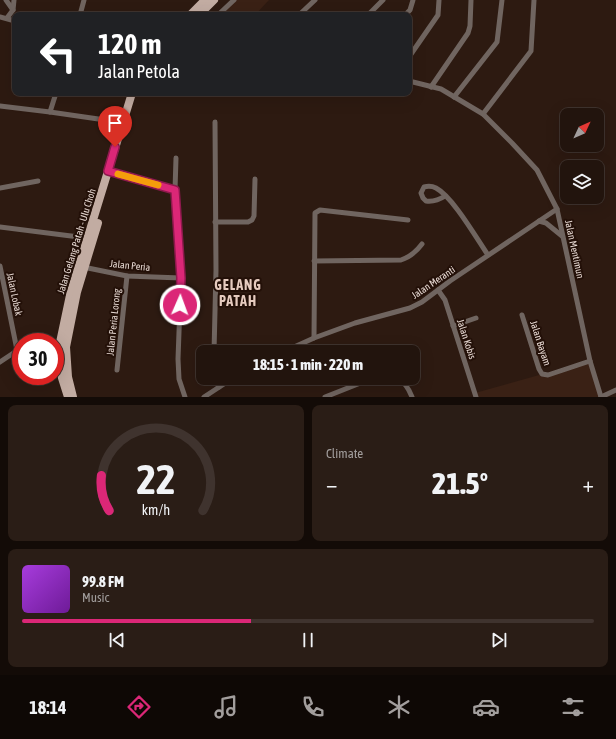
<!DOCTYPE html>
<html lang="en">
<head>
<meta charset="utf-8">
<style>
	:root { --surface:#22140d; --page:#2a1d16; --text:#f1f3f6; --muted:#a29e9d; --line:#3f332e; --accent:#db2777 }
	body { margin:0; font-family:"Asap Condensed",sans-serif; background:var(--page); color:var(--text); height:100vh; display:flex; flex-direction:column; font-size:15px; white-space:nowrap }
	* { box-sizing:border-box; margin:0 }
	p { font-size:13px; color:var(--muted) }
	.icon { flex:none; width:22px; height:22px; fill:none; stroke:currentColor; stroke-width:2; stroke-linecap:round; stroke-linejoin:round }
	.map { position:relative; height:397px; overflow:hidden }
	.drawer { display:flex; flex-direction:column; gap:8px; padding:8px; background:#130b07; flex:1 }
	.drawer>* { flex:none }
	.banner { position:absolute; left:12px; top:12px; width:400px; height:84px; border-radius:8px; box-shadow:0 4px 16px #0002,0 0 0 1px var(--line); background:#202124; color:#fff; overflow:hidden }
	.needle { width:26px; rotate:46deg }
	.tools { position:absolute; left:560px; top:108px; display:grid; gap:8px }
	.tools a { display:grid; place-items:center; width:44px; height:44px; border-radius:8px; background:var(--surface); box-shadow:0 4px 16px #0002,0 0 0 1px var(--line); font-size:20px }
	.speed { position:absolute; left:12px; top:333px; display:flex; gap:8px; font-size:20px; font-weight:700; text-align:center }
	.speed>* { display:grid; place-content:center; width:52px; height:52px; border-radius:50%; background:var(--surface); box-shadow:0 4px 16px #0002,0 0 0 1px var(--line); line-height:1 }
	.speed .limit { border:6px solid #d22; background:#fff; color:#111 }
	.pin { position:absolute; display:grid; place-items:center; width:34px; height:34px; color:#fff; margin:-41px -17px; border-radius:50% 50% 50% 0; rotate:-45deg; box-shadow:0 0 4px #0007 }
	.pin .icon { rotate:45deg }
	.me { position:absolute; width:44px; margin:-22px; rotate:2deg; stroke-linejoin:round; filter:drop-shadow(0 0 3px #0008) }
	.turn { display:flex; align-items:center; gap:14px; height:84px; padding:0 20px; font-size:18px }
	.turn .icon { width:52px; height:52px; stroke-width:2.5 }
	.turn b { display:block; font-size:28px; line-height:34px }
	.big { font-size:30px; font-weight:800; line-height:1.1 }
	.drawer .tile { flex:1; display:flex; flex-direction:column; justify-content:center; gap:6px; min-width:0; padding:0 14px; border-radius:8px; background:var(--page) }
	.drawer .dial { align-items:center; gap:0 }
	.dial svg { height:104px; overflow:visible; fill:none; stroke:var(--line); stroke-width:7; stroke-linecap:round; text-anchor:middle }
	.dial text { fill:var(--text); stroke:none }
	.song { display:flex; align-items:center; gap:12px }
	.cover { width:48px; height:48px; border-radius:6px; background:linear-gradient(135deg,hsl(280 70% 55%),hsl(280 70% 35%)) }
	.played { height:4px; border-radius:2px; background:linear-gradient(90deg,var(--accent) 40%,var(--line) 40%) }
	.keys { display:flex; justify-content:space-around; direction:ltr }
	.heat { display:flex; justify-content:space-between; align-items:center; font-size:22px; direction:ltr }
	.drawer .tiles { flex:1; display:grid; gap:8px; grid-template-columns:1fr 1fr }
	.tile:last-child { grid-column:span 2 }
	.trip { position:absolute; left:196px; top:345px; width:224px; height:40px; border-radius:8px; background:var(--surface); box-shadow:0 4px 16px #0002,0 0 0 1px var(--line); font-weight:800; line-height:40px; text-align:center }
	.menu { display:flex; height:64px; justify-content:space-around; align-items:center; background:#0e0805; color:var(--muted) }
	.menu .icon { width:28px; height:28px }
	.menu .selected { color:var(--accent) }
	.menu b { font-size:18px; color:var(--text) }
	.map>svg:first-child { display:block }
</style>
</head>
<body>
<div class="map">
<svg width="616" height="397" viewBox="0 0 616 397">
	<rect width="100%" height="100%" fill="#2d1a11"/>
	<g fill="#3a2115">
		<path d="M234,0h35l-14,15h-37z"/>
		<path d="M589,361l10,36h-123l-1,-4z"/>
	</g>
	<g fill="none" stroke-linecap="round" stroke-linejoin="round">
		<g stroke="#706560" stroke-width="5">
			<path d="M6,0l7,10"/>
			<path d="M80,15l4,-15"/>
			<path d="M218,15l16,-15"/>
			<path d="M299,15l16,-15"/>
			<path d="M368,15l15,-15"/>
			<path d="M405,15l5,-5 3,-10"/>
			<path d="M0,17l15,4"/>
			<path d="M7,18l6,-8 1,-10"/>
			<path d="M409,57l29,-42 1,-15"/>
			<path d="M409,81l32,8 42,25 29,29 25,27 20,39 33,152 11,36"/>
			<path d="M431,87l37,-54 2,-7 1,-26"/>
			<path d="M454,97l43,-55 5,-42"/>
			<path d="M0,106l50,6 76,11"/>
			<path d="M50,112l6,-19"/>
			<path d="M483,114l48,-63 3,-51"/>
			<path d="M176,158l-1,32 6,88 -3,81 1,20 6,18"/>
			<path d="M108,171l67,19"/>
			<path d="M0,188l38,-7"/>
			<path d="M445,196c-6,4 -11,6 -19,5l-3,-3 -2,-5 3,-6c4,-1 8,-1 12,1 17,9 41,51 52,67"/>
			<path d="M539,221l7,2 16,13"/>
			<path d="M215,222h33l4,-2 2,-4 1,-37"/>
			<path d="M0,227l79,10"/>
			<path d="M314,261l87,-1c9,-3 15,-8 21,-16"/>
			<path d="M0,266l17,84"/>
			<path d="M83,267l44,9 54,2"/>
			<path d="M438,290l7,10 31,97"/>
			<path d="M522,315l17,54 3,5 6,1 42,-14"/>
			<path d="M453,326l23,-8"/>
			<path d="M314,338l1,-125 5,-3 88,10"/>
			<path d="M214,352l2,-82 -1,-148"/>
			<path d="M283,352l31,-14 41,-15 55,-15 12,-6 28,-21 107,-72"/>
			<path d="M0,362l21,-14"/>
			<path d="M117,370l10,-94"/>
			<path d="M214,378l5,9"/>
			<path d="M397,378c8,4 12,11 15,19"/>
			<path d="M204,397l29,-19"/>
			<path d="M325,397l48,-19"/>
			<path d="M601,397l15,-7"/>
		</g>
		<g stroke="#c2aca2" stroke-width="8">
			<path d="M190,15l15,-15"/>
			<path d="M199,15l15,-15"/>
			<path d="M68,397l-6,-19 -3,-31 11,-52 62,-202"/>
			<path d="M73,397l-5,-20 -2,-30 11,-55 21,-69"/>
		</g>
	</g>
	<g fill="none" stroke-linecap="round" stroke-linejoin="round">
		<g stroke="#8e194d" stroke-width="10">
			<path id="route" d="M115,147l-7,24 67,19 6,88 -1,27"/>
		</g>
		<use href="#route" stroke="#db2777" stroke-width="7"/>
		<path stroke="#f59e0b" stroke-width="7" d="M118,174l40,11"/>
	</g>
	<g text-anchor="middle" stroke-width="4" stroke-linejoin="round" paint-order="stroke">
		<g font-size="10" fill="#e8dad4" stroke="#231008">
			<text transform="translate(76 241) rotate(-73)" y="4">Jalan Gelang Patah - Ulu Choh</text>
			<text transform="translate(575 249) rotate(78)" y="4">Jalan Mentimun</text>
			<text transform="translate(130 265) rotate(6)" y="4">Jalan Peria</text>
			<text transform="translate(433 282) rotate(-34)" y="4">Jalan Meranti</text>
			<text transform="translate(15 294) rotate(78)" y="4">Jalan Lobak</text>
			<text transform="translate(113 322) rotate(-84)" y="4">Jalan Peria Lorong</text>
			<text transform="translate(467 339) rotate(72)" y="4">Jalan Kobis</text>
			<text transform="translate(541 343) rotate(72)" y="4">Jalan Bayam</text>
		</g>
		<g font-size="14" font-weight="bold" letter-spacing="1" fill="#e6cbbf" stroke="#231008">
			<text x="238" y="290">GELANG<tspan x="238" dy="16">PATAH</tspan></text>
		</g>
	</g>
</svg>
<div class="tools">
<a><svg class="needle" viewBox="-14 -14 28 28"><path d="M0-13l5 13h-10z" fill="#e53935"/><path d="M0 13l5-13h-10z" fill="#a29e9d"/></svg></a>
<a><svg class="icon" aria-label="layers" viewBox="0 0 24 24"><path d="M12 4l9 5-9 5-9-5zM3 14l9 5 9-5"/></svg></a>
</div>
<div class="speed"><div class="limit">30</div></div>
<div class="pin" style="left:115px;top:147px;background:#d93025"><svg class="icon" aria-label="arrive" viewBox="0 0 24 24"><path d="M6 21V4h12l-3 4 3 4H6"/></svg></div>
<svg class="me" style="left:180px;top:305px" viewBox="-20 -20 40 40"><circle r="17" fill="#db2777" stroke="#fff" stroke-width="3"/><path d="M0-11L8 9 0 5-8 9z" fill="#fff"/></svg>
<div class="trip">18:15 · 1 min · 220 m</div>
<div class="banner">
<div class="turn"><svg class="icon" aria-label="left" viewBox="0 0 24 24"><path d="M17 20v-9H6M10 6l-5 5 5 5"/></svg><div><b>120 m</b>Jalan Petola</div></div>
</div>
</div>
<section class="drawer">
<div class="tiles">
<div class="tile dial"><svg viewBox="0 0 100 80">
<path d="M14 69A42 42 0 1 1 86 69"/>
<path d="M14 69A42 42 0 0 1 8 42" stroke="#db2777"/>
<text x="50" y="56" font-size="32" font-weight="700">22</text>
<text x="50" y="72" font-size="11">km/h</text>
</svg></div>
<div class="tile"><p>Climate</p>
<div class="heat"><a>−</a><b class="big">21.5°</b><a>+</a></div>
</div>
<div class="tile">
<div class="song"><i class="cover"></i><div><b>99.8 FM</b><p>Music</p></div></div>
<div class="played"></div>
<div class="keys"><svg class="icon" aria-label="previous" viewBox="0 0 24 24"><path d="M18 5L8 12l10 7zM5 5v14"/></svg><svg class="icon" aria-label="pause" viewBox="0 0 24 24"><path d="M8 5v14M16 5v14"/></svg><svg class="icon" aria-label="next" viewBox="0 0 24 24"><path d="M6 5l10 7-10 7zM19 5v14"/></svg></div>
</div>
</div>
</section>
<nav class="menu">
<b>18:14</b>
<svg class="icon selected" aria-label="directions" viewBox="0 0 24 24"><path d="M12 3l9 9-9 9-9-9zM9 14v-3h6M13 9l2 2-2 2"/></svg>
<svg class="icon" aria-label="music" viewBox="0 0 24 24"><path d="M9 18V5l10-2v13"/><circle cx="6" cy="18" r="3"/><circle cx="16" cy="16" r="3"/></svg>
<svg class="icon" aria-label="phone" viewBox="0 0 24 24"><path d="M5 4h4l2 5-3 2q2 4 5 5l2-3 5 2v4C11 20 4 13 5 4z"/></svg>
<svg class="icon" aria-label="climate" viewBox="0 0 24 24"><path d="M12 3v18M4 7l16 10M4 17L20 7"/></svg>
<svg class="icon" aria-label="car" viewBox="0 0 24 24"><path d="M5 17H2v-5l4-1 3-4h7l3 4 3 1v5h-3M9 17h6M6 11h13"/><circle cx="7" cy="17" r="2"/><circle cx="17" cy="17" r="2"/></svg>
<svg class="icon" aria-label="filters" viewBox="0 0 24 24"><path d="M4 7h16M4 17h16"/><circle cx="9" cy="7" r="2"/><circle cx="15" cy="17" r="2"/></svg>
</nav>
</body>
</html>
